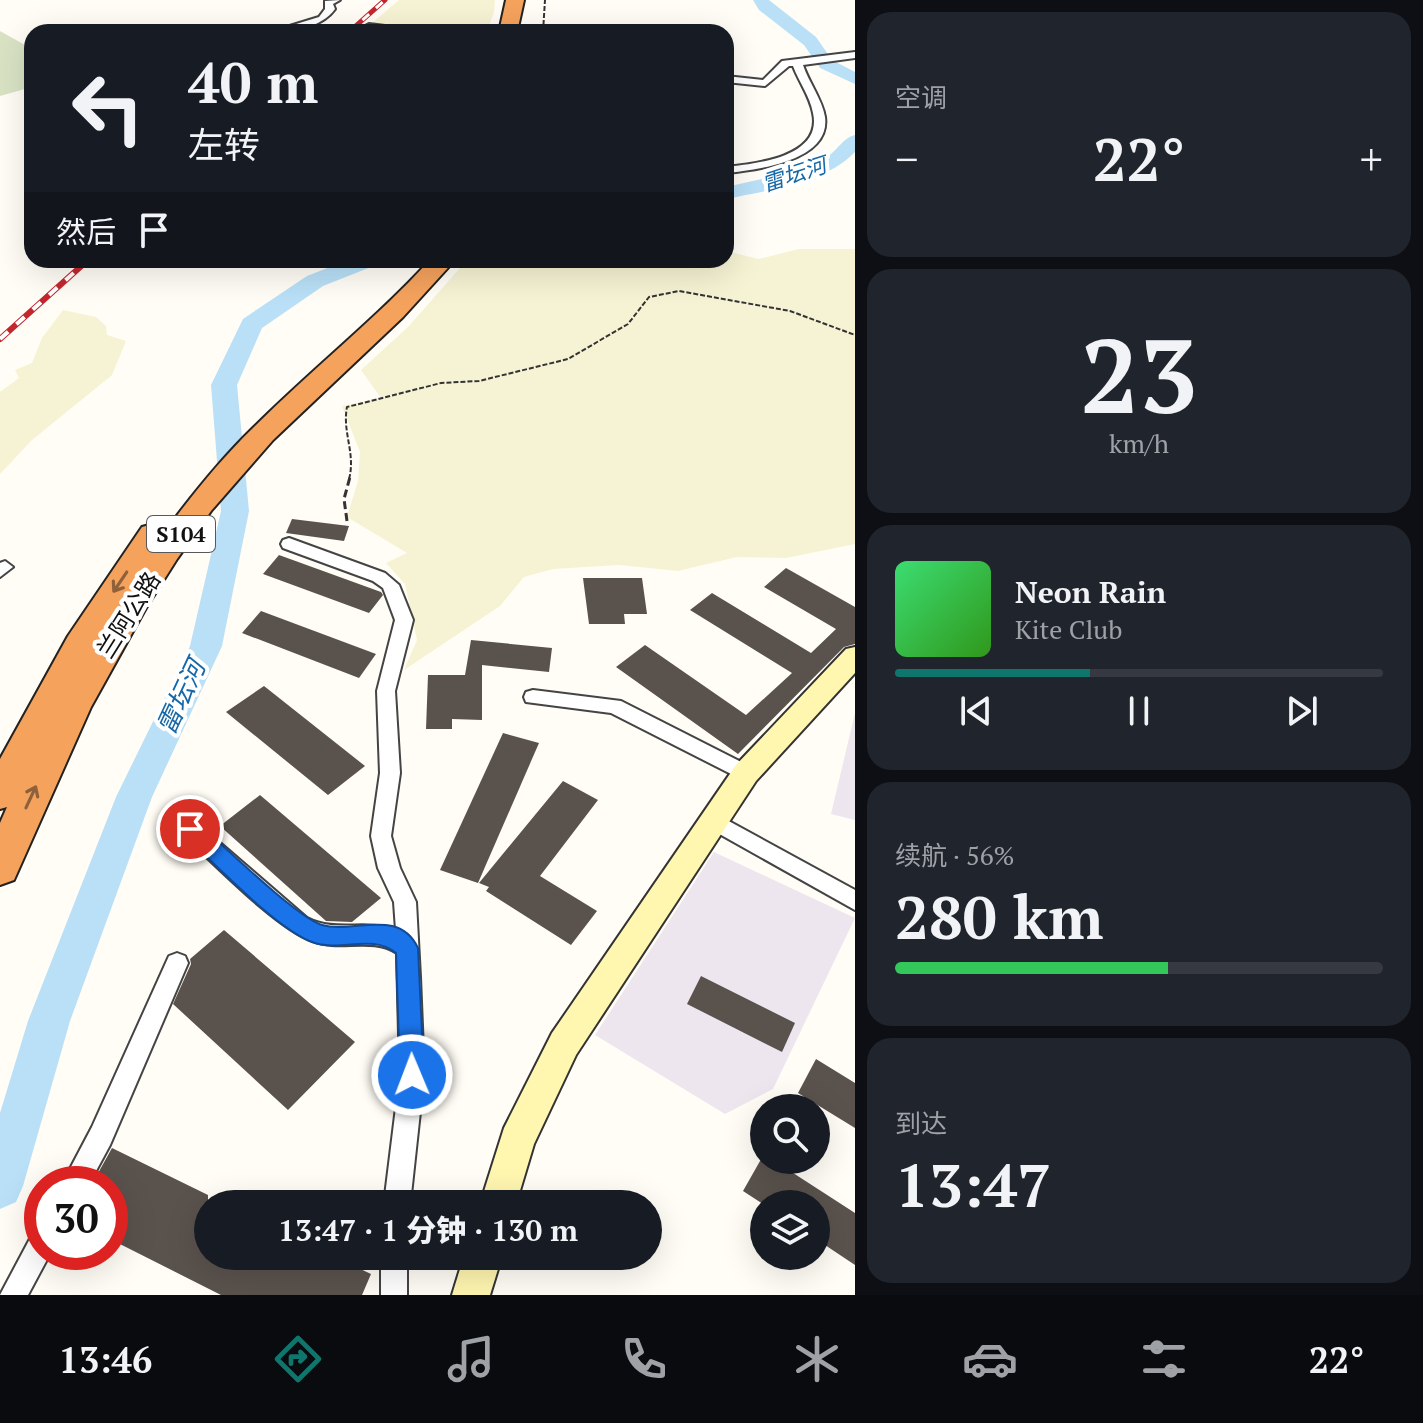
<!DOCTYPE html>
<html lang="zh">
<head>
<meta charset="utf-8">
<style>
	:root { --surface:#171b24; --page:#20242c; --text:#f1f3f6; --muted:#9ea1a6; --line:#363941; --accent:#0f766e }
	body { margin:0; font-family:"PT Serif","Noto Sans SC",serif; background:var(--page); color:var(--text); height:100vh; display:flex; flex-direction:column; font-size:30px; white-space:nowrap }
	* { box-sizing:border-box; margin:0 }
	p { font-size:26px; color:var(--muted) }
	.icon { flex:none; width:44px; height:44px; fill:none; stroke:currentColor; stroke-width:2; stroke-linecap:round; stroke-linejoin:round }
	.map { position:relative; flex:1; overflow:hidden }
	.details { display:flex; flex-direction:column; gap:12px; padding:12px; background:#0d0f14; width:568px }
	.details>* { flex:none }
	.banner { position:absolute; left:24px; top:24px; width:710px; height:244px; border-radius:24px; box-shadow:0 8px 32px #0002; background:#171b24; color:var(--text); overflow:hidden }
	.fabs { position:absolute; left:750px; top:1094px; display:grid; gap:16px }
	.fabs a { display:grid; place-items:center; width:80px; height:80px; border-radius:50%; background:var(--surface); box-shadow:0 8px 32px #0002; font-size:40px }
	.speed { position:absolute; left:24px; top:1166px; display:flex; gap:16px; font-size:40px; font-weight:700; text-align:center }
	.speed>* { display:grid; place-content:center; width:104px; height:104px; border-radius:50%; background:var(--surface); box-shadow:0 8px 32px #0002; line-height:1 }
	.speed .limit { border:12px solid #d22; background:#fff; color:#111 }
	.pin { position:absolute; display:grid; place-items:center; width:68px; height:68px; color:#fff; margin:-34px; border:4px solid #fff; border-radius:50%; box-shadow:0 2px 8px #0007 }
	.me { position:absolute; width:88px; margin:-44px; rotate:359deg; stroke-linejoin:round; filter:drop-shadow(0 0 6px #0008) }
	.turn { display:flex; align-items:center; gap:28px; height:168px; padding:0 32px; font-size:36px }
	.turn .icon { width:104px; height:104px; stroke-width:2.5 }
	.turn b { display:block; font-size:56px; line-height:68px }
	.then { display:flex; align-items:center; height:76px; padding:0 32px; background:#0003; gap:16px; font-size:30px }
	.big { font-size:60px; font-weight:800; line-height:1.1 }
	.details .card { flex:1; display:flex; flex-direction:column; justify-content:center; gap:12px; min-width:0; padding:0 28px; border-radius:24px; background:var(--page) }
	.details .dial { align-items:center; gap:0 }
	.dial b { font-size:104px; line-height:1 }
	.song { display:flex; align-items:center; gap:24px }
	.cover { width:96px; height:96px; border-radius:12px; background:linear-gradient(135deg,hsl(140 70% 55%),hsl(110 70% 35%)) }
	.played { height:8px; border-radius:4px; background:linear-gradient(90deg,var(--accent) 40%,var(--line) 40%) }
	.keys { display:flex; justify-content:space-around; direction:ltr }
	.heat { display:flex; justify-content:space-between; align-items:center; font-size:44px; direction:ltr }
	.charge { height:12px; border-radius:6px; background:linear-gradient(90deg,#34c759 56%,var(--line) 0) }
	.trip { position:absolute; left:194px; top:1190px; width:468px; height:80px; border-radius:40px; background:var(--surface); box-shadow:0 8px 32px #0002; font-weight:800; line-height:80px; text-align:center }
	.tab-bar { display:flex; height:128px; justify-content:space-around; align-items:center; background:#090b0e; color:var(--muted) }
	.tab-bar .icon { width:56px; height:56px }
	.tab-bar .active { color:var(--accent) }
	.tab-bar b { font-size:36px; color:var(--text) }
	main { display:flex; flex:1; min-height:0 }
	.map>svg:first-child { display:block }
</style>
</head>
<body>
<main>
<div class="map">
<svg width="855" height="1295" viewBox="0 0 855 1295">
	<rect width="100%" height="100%" fill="#fffdf5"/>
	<g fill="#eee6ef">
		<path d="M855,713v107l-24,-6z"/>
		<path d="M714,852l141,66 -82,171 -48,25 -130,-79z"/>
	</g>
	<g fill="#f6f3d4">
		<path d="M399,0h96l-1,12 -7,20h-61l-55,-8z"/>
		<path d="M799,249h56v295l-69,14 -49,-1 -59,14 -59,-6 -66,4 -29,8 -24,29 -96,64 13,-30 -12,-56 -19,-21 21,-10 -60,-36 11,-36 2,-29 -18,-46 39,-8 -20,-28 48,-44 58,-66 80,3 1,-3h178v-9l33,8z"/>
		<path d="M63,310l33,7 10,9 1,9 19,6 -14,34 -80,65 -32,34v-82l19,-14 -4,-8 17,-7 10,-25z"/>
	</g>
	<path fill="#d9e3c4" d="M0,31l32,18v38l-32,9z"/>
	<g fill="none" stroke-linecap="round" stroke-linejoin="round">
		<g fill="#b9e0f7" fill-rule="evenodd">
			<path d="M753,0h16l47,37 16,23 23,12v12l-35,-16 -16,-23 -45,-35z"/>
			<path d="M855,135v17c-31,32 -87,38 -129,47v-12c33,-7 68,-14 99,-29 12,-6 17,-20 30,-23z"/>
			<path d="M348,260h31l-3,5 -53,21 -61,42 -25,57 12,126 -27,135 -70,151 -82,224 -47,165 -7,16 -16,7v-96l28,-92 88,-224 74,-151 31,-135 -10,-126 32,-66 64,-43z"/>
		</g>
	</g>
	<g fill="#5a524d">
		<path d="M292,519l57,7 -5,15 -58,-8z"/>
		<path d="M279,555l102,37 2,3 -14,18 -106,-39z"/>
		<path d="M786,568l69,39v37l-11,3 -106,107 -122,-87 29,-22 101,70 46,-42 -102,-63 22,-17 99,60 25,-24 -72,-42z"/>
		<path d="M583,578h59l5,36h-23l1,10h-36z"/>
		<path d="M261,611l115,43 -17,24 -117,-45z"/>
		<path d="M471,640l81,8 -3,24 -67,-7v55l-30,-1v10h-26l2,-54h37z"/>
		<path d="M264,686l101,80 -37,29 -102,-83z"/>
		<path d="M503,733l36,10 -61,140 -38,-13z"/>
		<path d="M563,781l35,19 -58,76 57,35 -26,34 -85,-54 3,-4 -10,-4z"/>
		<path d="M260,795l121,103 -29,24 -26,-1 -106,-95z"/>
		<path d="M224,930l131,112 -67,68 -115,-106 18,-40 -1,-5z"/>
		<path d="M701,976l94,47 -13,29 -95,-48z"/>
		<path d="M816,1059l39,24v45l-57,-35z"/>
		<path d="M112,1148l96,47v61h125l38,18 -9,21h-141l-111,-56v-55h-18z"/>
		<path d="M764,1154v6h9l82,53v52l-39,-26v-35h-53l-20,-13z"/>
	</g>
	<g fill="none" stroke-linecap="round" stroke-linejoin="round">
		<g stroke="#444" stroke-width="4">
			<g id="street">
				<path d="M340,0l-7,4 2,5c-14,19 -42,23 -65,23l49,-15 6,-8v-8z"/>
				<path d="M369,24l40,5 5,3h-60z"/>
				<path d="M855,52v6l-52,7c6,18 19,34 22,52 6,44 -69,53 -99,56v-6c29,-3 97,-10 87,-54 -3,-17 -14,-31 -20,-47h-4l-24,20 -39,-4v-6l37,4 19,-19z"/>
				<path d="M294,260h13l-6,4z"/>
				<path d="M289,538l96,35 14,12 14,35 -18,71 5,82 -9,63 9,32 16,34 4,75 4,98 -14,129h-26l16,-129 -3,-122c-26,-17 -56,-1 -85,-12 -37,-14 -97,-77 -129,-106l-3,-6 3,-6 7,-2 7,2 110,95c29,15 58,1 89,12l-2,-28 -16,-34 -7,-32 9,-63 -3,-82 18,-71 -12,-32 -10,-7 -90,-33 -2,-4 2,-4z"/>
				<path d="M5,561l8,6 -13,10v-14z"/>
				<path d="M533,690l88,11 132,67 3,5 -3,5 -7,3 -7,-3 -128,-65 -85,-11 -2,-5 2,-5z"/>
				<path d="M714,813l141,77v20l-148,-83 -3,-6 3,-6z"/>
				<path d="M177,953l8,3 3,7 -78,182 -21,39h-27l30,-57 77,-171z"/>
				<path d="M42,1229v23h9l-23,43h-28l33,-62z"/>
				<rect x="381" y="1256" width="26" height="39"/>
			</g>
		</g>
		<g stroke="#333" stroke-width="4">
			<g id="secondary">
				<path d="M855,647v26l-99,108 -180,274 -42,89 -18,60h-36l24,-76 48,-95 184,-268 110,-116z"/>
				<path d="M464,1256h38l-12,39h-38z"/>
			</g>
		</g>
		<g stroke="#222" stroke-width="4">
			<g id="highway">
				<path d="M506,0h18l-7,32h-18z"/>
				<path d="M430,260h25l-52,57 -130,123 -62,71 -34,48 -31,49 -55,99 -77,173 -14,5v-62l7,-16 -7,2v-50l68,-123 74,-109 11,-3 13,6c27,-36 55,-71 87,-102 58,-58 122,-108 177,-168z"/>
			</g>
		</g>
		<g stroke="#333" stroke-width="2" stroke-dasharray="5 2" stroke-linecap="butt">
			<path d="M543,32l2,-32"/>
			<path d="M349,479c7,-25 -7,-47 -2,-72l94,-24 38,-2 89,-22 60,-35 21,-27 30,-6 111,20 65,24"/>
		</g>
		<path stroke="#333" stroke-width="3" stroke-dasharray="8 4" stroke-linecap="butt" d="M347,521l-3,-22 6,-22"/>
		<use href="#street" fill="#fff" fill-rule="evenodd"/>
		<use href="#secondary" fill="#fff6b0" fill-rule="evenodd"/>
		<use href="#highway" fill="#f5a25d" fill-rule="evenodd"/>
		<g stroke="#c4262e" stroke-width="5">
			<path id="rail-far1" d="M349,32l36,-32"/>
		</g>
		<g stroke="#c4262e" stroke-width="6">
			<path id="rail" d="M0,339l88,-79"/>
		</g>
		<use href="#rail-far1" stroke="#fff" stroke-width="3" stroke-dasharray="9" stroke-linecap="butt"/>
		<use href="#rail" stroke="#fff" stroke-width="4" stroke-dasharray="11" stroke-linecap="butt"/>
	</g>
	<defs><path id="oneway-shaft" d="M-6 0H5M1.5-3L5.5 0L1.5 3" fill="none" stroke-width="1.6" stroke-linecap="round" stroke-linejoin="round" transform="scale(2)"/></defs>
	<g stroke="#8e613b">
		<use href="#oneway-shaft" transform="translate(120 582) rotate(124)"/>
		<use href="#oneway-shaft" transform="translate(31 797) rotate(-65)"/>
	</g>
	<path fill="#1a73e8" stroke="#114b97" stroke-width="2" d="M190,820l8,3c25,22 98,94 124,102 31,9 77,-18 96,23l6,127 -4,9 -8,3 -9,-3 -3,-9 -4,-122c-25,-20 -55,0 -84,-11 -37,-14 -97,-79 -129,-107l-3,-6 3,-6z"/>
	<g text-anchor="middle" stroke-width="8" stroke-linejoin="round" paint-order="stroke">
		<g font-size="22" font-style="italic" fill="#1768a6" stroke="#fff">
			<text transform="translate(794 174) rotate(-18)" y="8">雷坛河</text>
		</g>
		<rect fill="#fff" stroke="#585858" stroke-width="2" x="147" y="516" width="68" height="36" rx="6"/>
		<g font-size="22" font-weight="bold" fill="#111">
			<text x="181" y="542">S104</text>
		</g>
		<g font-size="24" fill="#111" stroke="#fff">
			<text transform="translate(129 615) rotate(-58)" y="8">兰阿公路</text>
		</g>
		<g font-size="26" font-style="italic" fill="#1768a6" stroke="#fff">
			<text transform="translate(181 697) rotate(-65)" y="9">雷坛河</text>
		</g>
	</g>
</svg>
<div class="fabs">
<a><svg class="icon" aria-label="search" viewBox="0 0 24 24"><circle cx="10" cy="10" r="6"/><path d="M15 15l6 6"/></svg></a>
<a><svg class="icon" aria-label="layers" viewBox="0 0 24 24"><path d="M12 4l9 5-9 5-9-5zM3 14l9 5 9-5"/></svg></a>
</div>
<div class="speed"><div class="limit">30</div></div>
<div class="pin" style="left:190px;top:829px;background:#d93025"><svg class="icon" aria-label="arrive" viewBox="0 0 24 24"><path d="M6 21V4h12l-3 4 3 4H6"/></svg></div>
<svg class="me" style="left:412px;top:1075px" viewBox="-20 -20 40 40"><circle r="17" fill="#1a73e8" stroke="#fff" stroke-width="3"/><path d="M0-11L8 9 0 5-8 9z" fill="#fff"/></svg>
<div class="trip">13:47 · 1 分钟 · 130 m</div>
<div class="banner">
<div class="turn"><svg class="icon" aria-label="left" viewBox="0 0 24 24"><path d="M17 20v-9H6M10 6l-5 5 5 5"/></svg><div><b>40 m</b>左转</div></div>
<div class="then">然后<svg class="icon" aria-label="arrive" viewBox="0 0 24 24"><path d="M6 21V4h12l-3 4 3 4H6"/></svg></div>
</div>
</div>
<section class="details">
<div class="card"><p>空调</p>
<div class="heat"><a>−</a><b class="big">22°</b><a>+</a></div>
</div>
<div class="card dial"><b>23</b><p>km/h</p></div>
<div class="card">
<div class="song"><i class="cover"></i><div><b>Neon Rain</b><p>Kite Club</p></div></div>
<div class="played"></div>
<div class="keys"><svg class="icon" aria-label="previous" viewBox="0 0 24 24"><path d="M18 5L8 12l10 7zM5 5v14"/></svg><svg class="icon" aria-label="pause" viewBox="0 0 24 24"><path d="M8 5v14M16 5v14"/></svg><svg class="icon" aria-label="next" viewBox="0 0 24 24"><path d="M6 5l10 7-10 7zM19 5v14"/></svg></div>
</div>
<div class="card"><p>续航 · 56%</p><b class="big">280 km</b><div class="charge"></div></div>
<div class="card"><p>到达</p><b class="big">13:47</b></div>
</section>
</main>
<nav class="tab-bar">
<b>13:46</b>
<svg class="icon active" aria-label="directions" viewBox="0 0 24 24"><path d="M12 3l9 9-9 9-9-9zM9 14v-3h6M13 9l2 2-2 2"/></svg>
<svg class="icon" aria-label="music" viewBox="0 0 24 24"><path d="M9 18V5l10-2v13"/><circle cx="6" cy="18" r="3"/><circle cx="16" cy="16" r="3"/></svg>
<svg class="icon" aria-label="phone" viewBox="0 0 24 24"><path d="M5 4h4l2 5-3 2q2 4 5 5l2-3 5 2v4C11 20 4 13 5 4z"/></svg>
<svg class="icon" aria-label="climate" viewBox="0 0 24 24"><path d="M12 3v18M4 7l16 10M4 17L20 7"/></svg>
<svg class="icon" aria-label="car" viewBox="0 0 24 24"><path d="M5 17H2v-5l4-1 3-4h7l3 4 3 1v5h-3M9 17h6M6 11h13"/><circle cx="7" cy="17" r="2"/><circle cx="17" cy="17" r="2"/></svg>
<svg class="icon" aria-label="filters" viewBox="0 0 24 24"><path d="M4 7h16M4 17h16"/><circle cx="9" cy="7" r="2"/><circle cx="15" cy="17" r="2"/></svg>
<b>22°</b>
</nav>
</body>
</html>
